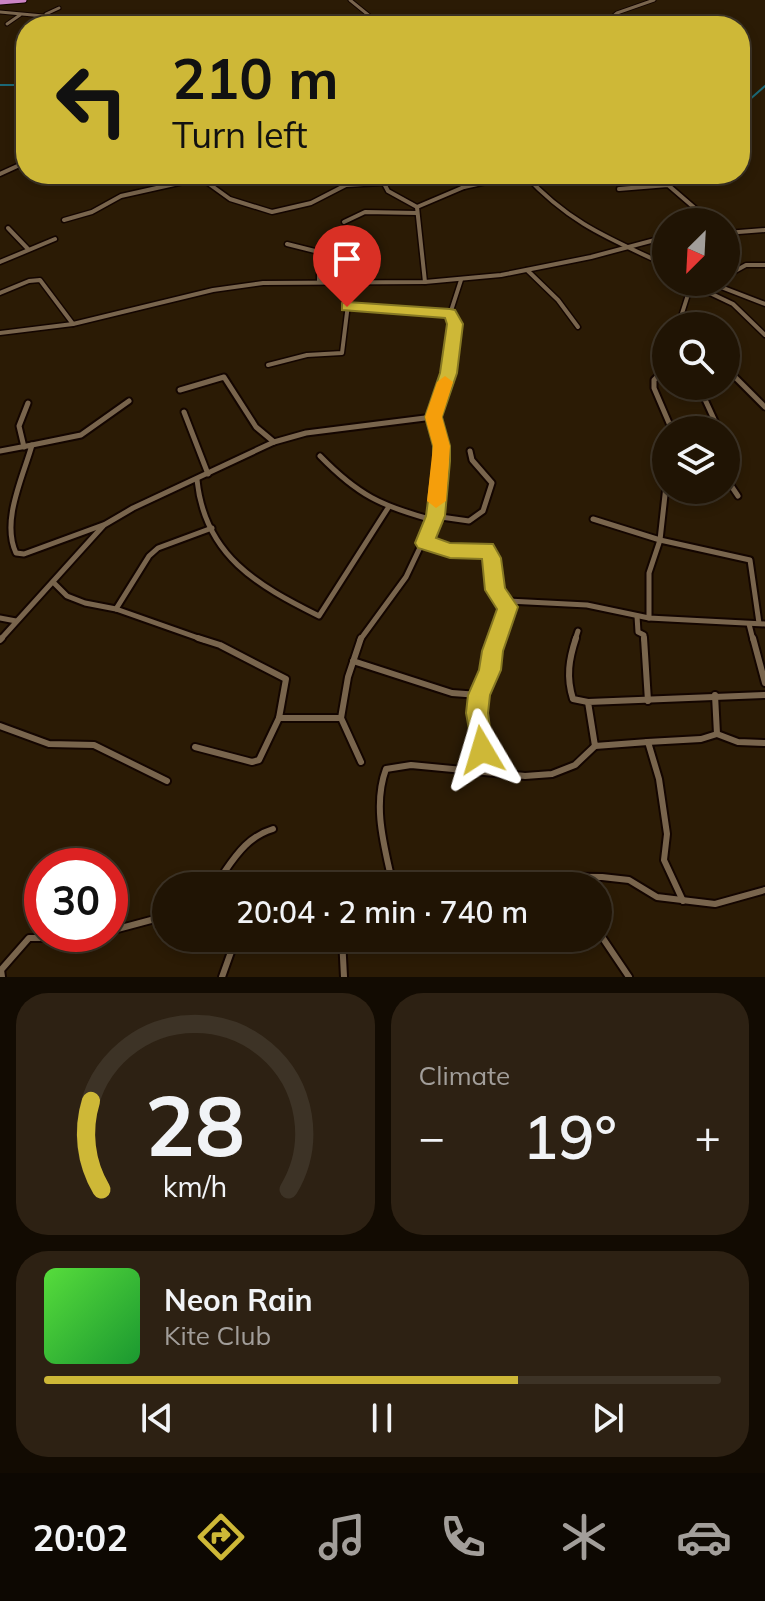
<!DOCTYPE html>
<html lang="en">
<head>
<meta charset="utf-8">
<style>
	:root { --surface:#201404; --page:#2d2113; --text:#f1f3f6; --muted:#a29e9a; --line:#3d3326; --accent:#ceb837 }
	body { margin:0; font-family:Mulish,sans-serif; background:var(--page); color:var(--text); height:100vh; display:flex; flex-direction:column; font-size:30px; white-space:nowrap }
	* { box-sizing:border-box; margin:0 }
	p { font-size:26px; color:var(--muted) }
	.icon { flex:none; width:44px; height:44px; fill:none; stroke:currentColor; stroke-width:2; stroke-linecap:round; stroke-linejoin:round }
	.map { position:relative; height:977px; overflow:hidden }
	.details { display:flex; flex-direction:column; gap:16px; padding:16px; background:#120b02; flex:1 }
	.details>* { flex:none }
	.guide { position:absolute; left:16px; top:16px; width:734px; height:168px; border-radius:32px; box-shadow:0 4px 12px #0003,0 0 0 2px var(--line); background:#ceb837; color:#111; overflow:hidden }
	.needle { width:52px; rotate:204deg }
	.buttons { position:absolute; left:652px; top:208px; display:grid; gap:16px }
	.buttons a { display:grid; place-items:center; width:88px; height:88px; border-radius:50%; background:var(--surface); box-shadow:0 4px 12px #0003,0 0 0 2px var(--line); font-size:40px }
	.speed { position:absolute; left:24px; top:848px; display:flex; gap:16px; font-size:40px; font-weight:700; text-align:center }
	.speed>* { display:grid; place-content:center; width:104px; height:104px; border-radius:50%; background:var(--surface); box-shadow:0 4px 12px #0003,0 0 0 2px var(--line); line-height:1 }
	.speed .limit { border:12px solid #d22; background:#fff; color:#111 }
	.pin { position:absolute; display:grid; place-items:center; width:68px; height:68px; color:#fff; margin:-82px -34px; border-radius:50% 50% 50% 0; rotate:-45deg; box-shadow:0 0 8px #0007 }
	.pin .icon { rotate:45deg }
	.me { position:absolute; width:88px; margin:-44px; rotate:353deg; stroke-linejoin:round; filter:drop-shadow(0 0 6px #0008) }
	.turn { display:flex; align-items:center; gap:28px; height:168px; padding:0 24px; font-size:36px }
	.turn .icon { width:104px; height:104px; stroke-width:2.5 }
	.turn b { display:block; font-size:56px; line-height:68px }
	.big { font-size:60px; font-weight:600; line-height:1.1 }
	.details .widget { flex:1; display:flex; flex-direction:column; justify-content:center; gap:12px; min-width:0; padding:0 28px; border-radius:32px; background:var(--page) }
	.details .dial { align-items:center; gap:0 }
	.dial svg { height:208px; overflow:visible; fill:none; stroke:var(--line); stroke-width:7; stroke-linecap:round; text-anchor:middle }
	.dial text { fill:var(--text); stroke:none }
	.song { display:flex; align-items:center; gap:24px }
	.cover { width:96px; height:96px; border-radius:12px; background:linear-gradient(135deg,hsl(110 70% 55%),hsl(130 70% 35%)) }
	.played { height:8px; border-radius:4px; background:linear-gradient(90deg,var(--accent) 70%,var(--line) 70%) }
	.keys { display:flex; justify-content:space-around; direction:ltr }
	.heat { display:flex; justify-content:space-between; align-items:center; font-size:44px; direction:ltr }
	.details .tiles { flex:1; display:grid; gap:16px; grid-template-columns:1fr 1fr }
	.widget:last-child { grid-column:span 2 }
	.trip { position:absolute; left:152px; top:872px; width:460px; height:80px; border-radius:40px; background:var(--surface); box-shadow:0 4px 12px #0003,0 0 0 2px var(--line); font-weight:600; line-height:80px; text-align:center }
	.tab-bar { display:flex; height:128px; justify-content:space-around; align-items:center; background:#0d0802; color:var(--muted) }
	.tab-bar .icon { width:56px; height:56px }
	.tab-bar .active { color:var(--accent) }
	.tab-bar b { font-size:36px; color:var(--text) }
	.map>svg:first-child { display:block }
</style>
</head>
<body>
<div class="map">
<svg width="765" height="977" viewBox="0 0 765 977">
	<rect width="100%" height="100%" fill="#2b1b05"/>
	<g fill="none" stroke-linecap="round" stroke-linejoin="round">
		<g stroke="#1c6977" stroke-width="2">
			<path d="M0,85h26"/>
			<path d="M740,108l25,-22"/>
		</g>
		<g stroke="#130500" stroke-width="5">
			<g id="minor-far3">
				<path d="M350,0l32,26"/>
				<path d="M0,12l65,6 4,8"/>
				<path d="M46,14l13,-6"/>
				<path d="M7,24l13,-9"/>
				<path d="M602,26l15,-13 37,-13"/>
				<path d="M20,165l6,-3"/>
			</g>
		</g>
		<g stroke="#130500" stroke-width="7">
			<g id="minor-far2">
				<path d="M0,174l24,-11"/>
				<path d="M379,174l9,17 29,16"/>
				<path d="M454,174l10,13"/>
				<path d="M524,174c45,49 84,64 142,91"/>
				<path d="M619,189l49,-4 43,37"/>
				<path d="M64,220l28,-8 29,-16 67,-15h17l25,18 42,13 39,-9 35,-18 35,-2"/>
				<path d="M344,222l21,-10 52,1"/>
				<path d="M8,228l20,21"/>
				<path d="M726,233l39,-3"/>
				<path d="M287,244l32,8v29"/>
				<path d="M0,262l55,-23"/>
				<path d="M527,270l31,30 20,27"/>
				<path d="M726,276l20,-11h19"/>
				<path d="M425,282l-8,-75 47,-20 27,-6"/>
				<path d="M708,282l57,22"/>
				<path d="M691,284l42,20 32,31"/>
				<path d="M0,293l29,-12 11,-1 33,44"/>
				<path d="M347,307l103,7"/>
				<path d="M678,326l14,-44"/>
				<path d="M0,333l73,-9 140,-34 50,-7 162,-1 76,-7 90,-18 75,-20"/>
				<path d="M268,365l39,-10 35,-2 9,-73"/>
				<path d="M726,368l6,6"/>
				<path d="M448,374l7,-50 -5,-10 11,-34"/>
				<path d="M660,374l6,-6"/>
			</g>
		</g>
		<g stroke="#130500" stroke-width="9">
			<g id="minor-far1">
				<path d="M662,372l-8,8v8l18,42"/>
				<path d="M730,372l35,35"/>
				<path d="M689,386l13,7 17,37"/>
				<path d="M180,390l44,-13 32,50 18,15"/>
				<path d="M184,412l24,62"/>
				<path d="M32,445l49,-10 48,-34"/>
				<path d="M24,447l-5,-21 9,-23"/>
				<path d="M0,451l32,-6c-9,32 -31,76 -16,108l8,1 79,-29"/>
				<path d="M320,456c38,39 61,50 113,64"/>
				<path d="M726,464v6"/>
				<path d="M726,478l12,18"/>
				<path d="M197,480c8,76 60,105 122,136l69,-108"/>
				<path d="M666,486l-6,54 90,20 9,63"/>
				<path d="M434,516l35,5 14,-10 9,-28 -20,-23 -2,-9"/>
				<path d="M593,519l67,21 -11,33v45"/>
				<path d="M425,543l25,8 36,-1c14,19 1,32 20,51l81,4 62,13 116,6"/>
				<path d="M53,582l14,14 18,7 31,6 88,31"/>
				<path d="M116,609l33,-53 9,-8 54,-20"/>
				<path d="M637,616l1,16 6,3v5"/>
				<path d="M0,618l16,3"/>
				<path d="M749,624l4,16"/>
				<path d="M0,640l104,-115 29,-17 141,-66 32,-9 127,-16"/>
				<path d="M360,640l46,-63 29,-61 7,-70 -9,-29 15,-45"/>
				<path d="M498,640l8,-39"/>
				<path d="M575,640l3,-9"/>
			</g>
		</g>
		<g stroke="#130500" stroke-width="10">
			<g id="minor">
				<path d="M576,638c-7,21 -10,39 -3,61l15,3"/>
				<path d="M644,638l4,63"/>
				<path d="M753,638l12,45"/>
				<path d="M0,640l2,-2"/>
				<path d="M353,661l99,32 27,2 2,75"/>
				<path d="M479,695l19,-57"/>
				<path d="M279,718h62"/>
				<path d="M0,726l49,18 45,1 73,36"/>
				<path d="M717,734l21,8 27,1"/>
				<path d="M647,742l54,-3 16,-5 -2,-39"/>
				<path d="M195,747l57,15 7,-2 20,-42 7,-39 -66,-34 -22,-7"/>
				<path d="M361,762l-20,-44 7,-41 13,-39"/>
				<path d="M576,876l4,10"/>
				<path d="M226,886l-1,-15c13,-19 25,-35 48,-42"/>
				<path d="M393,886c-8,-38 -21,-79 -7,-117l25,-4 114,11 27,-2 23,-9 20,-19"/>
				<path d="M468,886l29,-10 105,1 27,3 28,17 58,7 50,-14"/>
				<path d="M683,901l-19,-41 3,-26 -8,-55 -11,-37 -53,4 -7,-44 177,-7"/>
				<path d="M110,931l56,-15"/>
				<path d="M598,931l31,46"/>
				<path d="M342,938l2,39"/>
				<path d="M2,977l-1,-7 28,-32h56l13,-4"/>
				<path d="M222,977l10,-28v-11"/>
			</g>
		</g>
		<g stroke="#130500" stroke-width="7">
			<path id="trunk" d="M0,2l24,-2"/>
		</g>
		<use href="#minor-far3" stroke="#79654d" stroke-width="3"/>
		<use href="#minor-far2" stroke="#79654d" stroke-width="4"/>
		<use href="#minor-far1" stroke="#79654d" stroke-width="5"/>
		<use href="#minor" stroke="#79654d" stroke-width="6"/>
		<use href="#trunk" stroke="#cc84c4" stroke-width="5"/>
	</g>
	<path fill="#ceb837" stroke="#867824" stroke-width="2" d="M347,302l103,7 5,1 8,14 -6,49 -15,44 8,29v15l-5,55 -9,22 14,5 43,1 8,14 4,30 13,19 -15,44 -2,19 -11,25 -2,18 5,37 -3,7 -8,4 -8,-4 -8,-44 2,-18 11,-25 3,-19 15,-42 -12,-19 -3,-31 -32,-1 -32,-10 -3,-5 11,-27 7,-55v-15l-8,-29 15,-44 7,-49 -2,-6 -103,-8v-7z"/>
	<path fill="#f59e0b" d="M445,376l8,6 -11,35 8,29 -4,55 -10,7 -9,-7 6,-55 -8,-29 12,-35z"/>
</svg>
<div class="buttons">
<a><svg class="needle" viewBox="-14 -14 28 28"><path d="M0-13l5 13h-10z" fill="#e53935"/><path d="M0 13l5-13h-10z" fill="#a29e9a"/></svg></a>
<a><svg class="icon" aria-label="search" viewBox="0 0 24 24"><circle cx="10" cy="10" r="6"/><path d="M15 15l6 6"/></svg></a>
<a><svg class="icon" aria-label="layers" viewBox="0 0 24 24"><path d="M12 4l9 5-9 5-9-5zM3 14l9 5 9-5"/></svg></a>
</div>
<div class="speed"><div class="limit">30</div></div>
<div class="pin" style="left:347px;top:307px;background:#d93025"><svg class="icon" aria-label="arrive" viewBox="0 0 24 24"><path d="M6 21V4h12l-3 4 3 4H6"/></svg></div>
<svg class="me" style="left:482px;top:750px" viewBox="-20 -20 40 40"><path d="M0-17L14 15 0 8-14 15z" fill="#ceb837" stroke="#fff" stroke-width="4"/></svg>
<div class="trip">20:04 · 2 min · 740 m</div>
<div class="guide">
<div class="turn"><svg class="icon" aria-label="left" viewBox="0 0 24 24"><path d="M17 20v-9H6M10 6l-5 5 5 5"/></svg><div><b>210 m</b>Turn left</div></div>
</div>
</div>
<section class="details">
<div class="tiles">
<div class="widget dial"><svg viewBox="0 0 100 80">
<path d="M14 69A42 42 0 1 1 86 69"/>
<path d="M14 69A42 42 0 0 1 10 35" stroke="#ceb837"/>
<text x="50" y="56" font-size="32" font-weight="700">28</text>
<text x="50" y="72" font-size="11">km/h</text>
</svg></div>
<div class="widget"><p>Climate</p>
<div class="heat"><a>−</a><b class="big">19°</b><a>+</a></div>
</div>
<div class="widget">
<div class="song"><i class="cover"></i><div><b>Neon Rain</b><p>Kite Club</p></div></div>
<div class="played"></div>
<div class="keys"><svg class="icon" aria-label="previous" viewBox="0 0 24 24"><path d="M18 5L8 12l10 7zM5 5v14"/></svg><svg class="icon" aria-label="pause" viewBox="0 0 24 24"><path d="M8 5v14M16 5v14"/></svg><svg class="icon" aria-label="next" viewBox="0 0 24 24"><path d="M6 5l10 7-10 7zM19 5v14"/></svg></div>
</div>
</div>
</section>
<nav class="tab-bar">
<b>20:02</b>
<svg class="icon active" aria-label="directions" viewBox="0 0 24 24"><path d="M12 3l9 9-9 9-9-9zM9 14v-3h6M13 9l2 2-2 2"/></svg>
<svg class="icon" aria-label="music" viewBox="0 0 24 24"><path d="M9 18V5l10-2v13"/><circle cx="6" cy="18" r="3"/><circle cx="16" cy="16" r="3"/></svg>
<svg class="icon" aria-label="phone" viewBox="0 0 24 24"><path d="M5 4h4l2 5-3 2q2 4 5 5l2-3 5 2v4C11 20 4 13 5 4z"/></svg>
<svg class="icon" aria-label="climate" viewBox="0 0 24 24"><path d="M12 3v18M4 7l16 10M4 17L20 7"/></svg>
<svg class="icon" aria-label="car" viewBox="0 0 24 24"><path d="M5 17H2v-5l4-1 3-4h7l3 4 3 1v5h-3M9 17h6M6 11h13"/><circle cx="7" cy="17" r="2"/><circle cx="17" cy="17" r="2"/></svg>
</nav>
</body>
</html>
